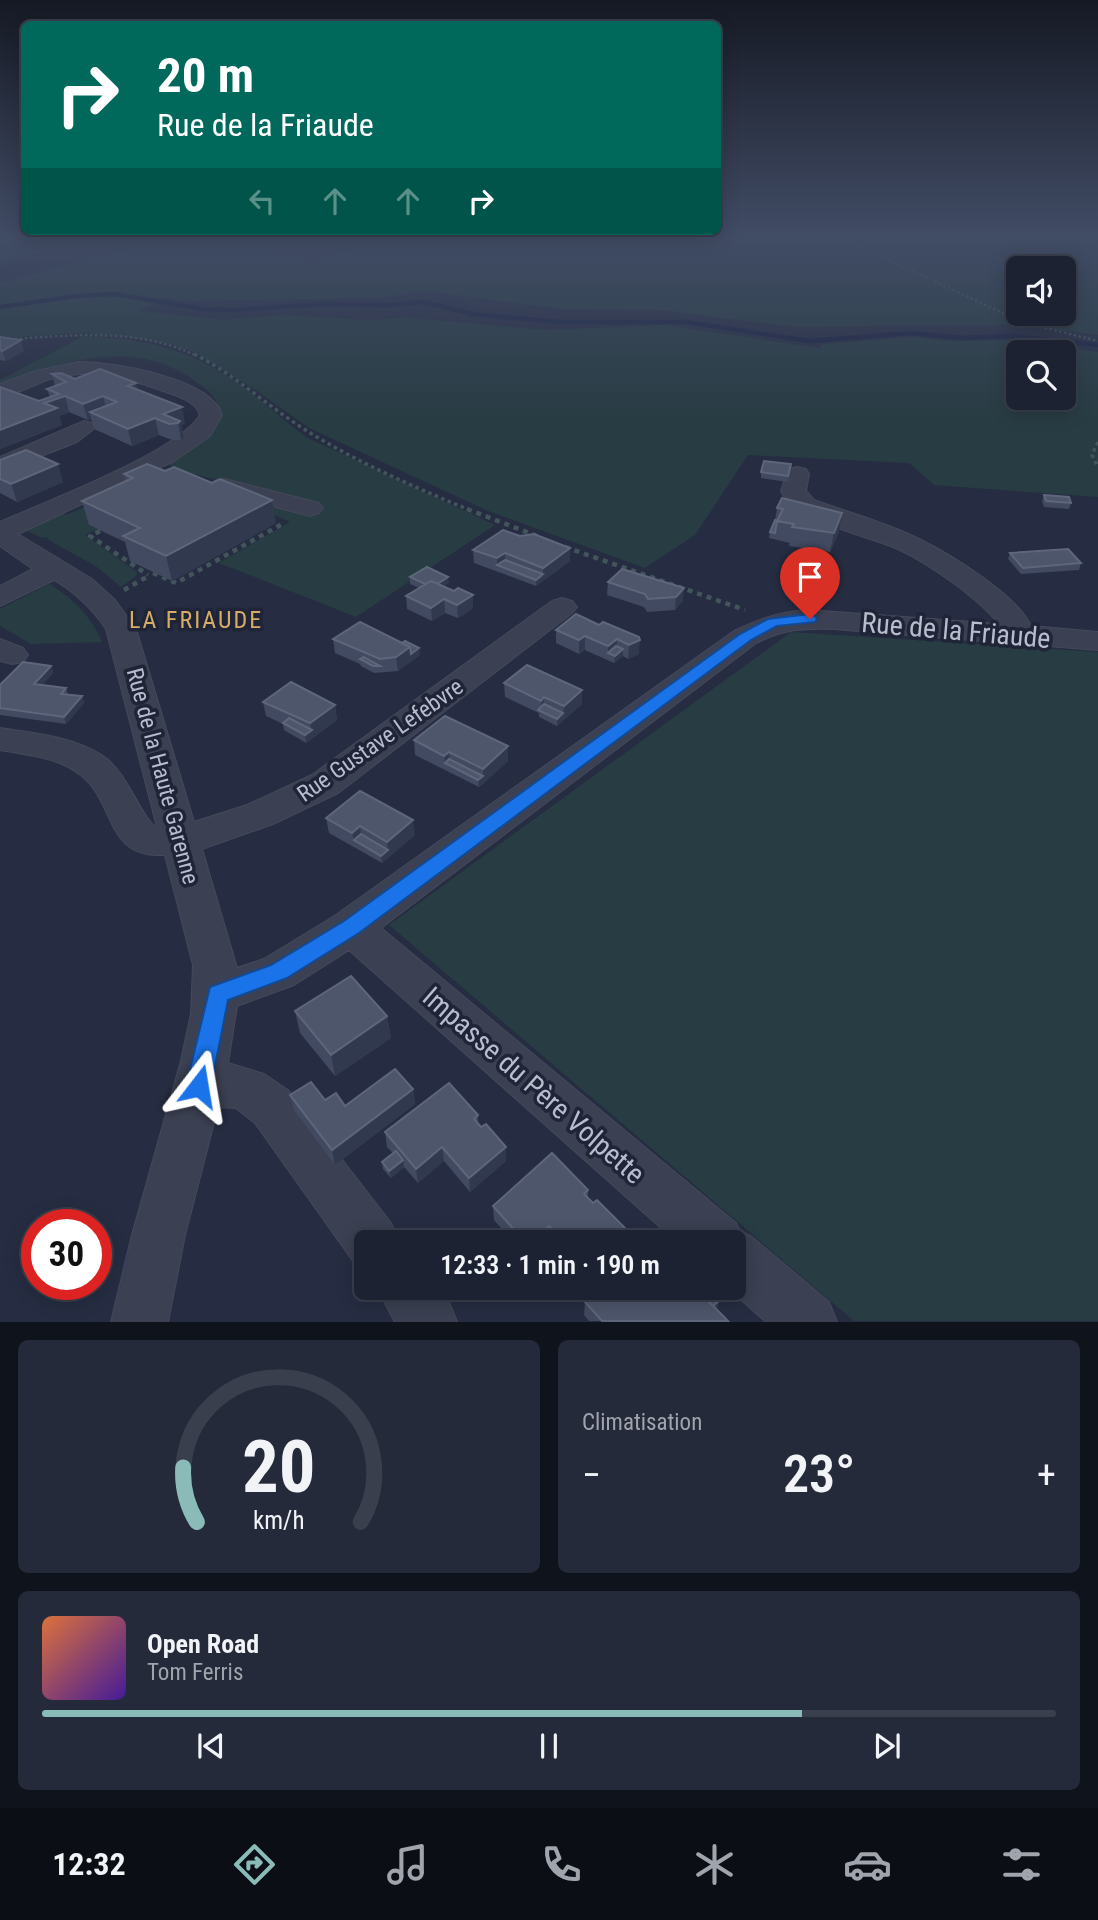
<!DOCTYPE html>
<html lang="fr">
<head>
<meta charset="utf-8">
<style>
	:root { --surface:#1c2232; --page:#252a3a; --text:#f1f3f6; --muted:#a0a4ac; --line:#3a3f4d; --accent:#8bbbb9 }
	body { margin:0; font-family:"Roboto Condensed",sans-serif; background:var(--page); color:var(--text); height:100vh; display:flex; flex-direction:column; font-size:26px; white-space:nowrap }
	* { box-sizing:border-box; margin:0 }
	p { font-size:23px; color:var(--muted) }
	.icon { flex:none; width:38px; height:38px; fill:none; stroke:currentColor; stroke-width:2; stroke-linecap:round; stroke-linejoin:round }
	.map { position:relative; height:1322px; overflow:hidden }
	.side { display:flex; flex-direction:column; gap:18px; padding:18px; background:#0f131c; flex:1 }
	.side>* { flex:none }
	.top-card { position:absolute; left:21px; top:21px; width:700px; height:214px; border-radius:10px; box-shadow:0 4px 18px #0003,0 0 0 2px var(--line); background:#00695c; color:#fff; overflow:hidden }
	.buttons { position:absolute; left:1006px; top:256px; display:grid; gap:14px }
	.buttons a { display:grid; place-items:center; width:70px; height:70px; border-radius:10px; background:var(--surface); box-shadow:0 4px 18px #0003,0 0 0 2px var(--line); font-size:35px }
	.speed { position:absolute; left:21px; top:1209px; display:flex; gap:14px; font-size:35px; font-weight:700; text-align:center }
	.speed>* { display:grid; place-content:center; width:91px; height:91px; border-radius:50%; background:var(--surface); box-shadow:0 4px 18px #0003,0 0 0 2px var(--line); line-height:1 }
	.speed .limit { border:10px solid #d22; background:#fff; color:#111 }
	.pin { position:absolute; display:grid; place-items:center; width:60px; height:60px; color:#fff; margin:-72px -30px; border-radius:50% 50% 50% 0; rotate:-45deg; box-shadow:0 0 7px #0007 }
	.pin .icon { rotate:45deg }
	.me { position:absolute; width:77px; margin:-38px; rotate:14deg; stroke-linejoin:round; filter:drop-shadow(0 0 5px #0008) }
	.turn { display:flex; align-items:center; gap:24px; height:147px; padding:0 21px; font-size:32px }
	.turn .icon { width:91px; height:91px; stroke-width:2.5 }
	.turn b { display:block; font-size:49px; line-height:60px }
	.lanes { display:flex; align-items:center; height:66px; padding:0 21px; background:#0003; justify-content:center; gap:35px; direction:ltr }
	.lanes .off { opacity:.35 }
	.big { font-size:52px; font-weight:600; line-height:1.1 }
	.side .widget { flex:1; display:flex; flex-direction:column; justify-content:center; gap:10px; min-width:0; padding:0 24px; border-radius:10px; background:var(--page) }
	.side .dial { align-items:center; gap:0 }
	.dial svg { height:182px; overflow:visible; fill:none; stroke:var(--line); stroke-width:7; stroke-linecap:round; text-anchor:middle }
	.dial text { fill:var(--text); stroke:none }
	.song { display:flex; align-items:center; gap:21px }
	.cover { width:84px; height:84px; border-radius:10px; background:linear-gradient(135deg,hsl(20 70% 55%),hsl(260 70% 35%)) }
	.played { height:7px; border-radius:4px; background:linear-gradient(90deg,var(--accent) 75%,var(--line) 75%) }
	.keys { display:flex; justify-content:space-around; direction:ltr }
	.heat { display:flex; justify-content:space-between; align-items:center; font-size:38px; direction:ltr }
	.side .tiles { flex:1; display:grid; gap:18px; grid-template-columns:1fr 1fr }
	.widget:last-child { grid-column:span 2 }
	.trip { position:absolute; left:354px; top:1230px; width:392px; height:70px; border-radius:10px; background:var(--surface); box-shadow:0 4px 18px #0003,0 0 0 2px var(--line); font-weight:600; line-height:70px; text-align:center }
	.tab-bar { display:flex; height:112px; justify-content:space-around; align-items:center; background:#0b0e14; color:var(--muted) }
	.tab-bar .icon { width:49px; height:49px }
	.tab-bar .active { color:var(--accent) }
	.tab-bar b { font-size:32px; color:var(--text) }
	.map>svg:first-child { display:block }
</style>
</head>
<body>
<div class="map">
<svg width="1098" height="1322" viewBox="0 0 1098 1322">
	<rect width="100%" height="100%" fill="#262d42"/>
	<g fill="#283c43" fill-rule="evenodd">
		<path d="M46,237h68l-65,14 -49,14v-17z"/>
		<path d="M178,237h142l-46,18 42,6 68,-24h714v98l-78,-10 -226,2 -133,-17 -100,-1 -136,-18 -47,7 -182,3 -32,-3 -25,13 85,9 57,-5 84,5 44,-2 137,12 119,-5 154,23 4,-4 91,-7 34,4 58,-1 92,12v145l-164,-12 -25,-22 -161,-8 -53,80 -50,33 -157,-57 -179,-83 -52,-37 -61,-38 -26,-9 -50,-8 -40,-3 -80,5v-55l110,-30 53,-9zM1018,268h46v45h-46zM1018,352h46v45h-46z"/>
		<path d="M82,337c63,-1 116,15 167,54 20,15 38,33 59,47l187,87 -139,92 -137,-54 71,-41 -25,-11 13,-7 23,-2 -119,-31 -18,-8 56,-47c-1,-20 -14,-27 -28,-37 -58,-41 -133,-19 -192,9v-8z"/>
		<path d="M160,469l7,3 -77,54 8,3 -13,6 52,37 -2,5 -14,10 -24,-20 -50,-28 2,-2 -7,1 -20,-10 36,-17 8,4 87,-38z"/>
		<path d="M50,584c24,16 41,32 52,58l-71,2 -31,-18v-17z"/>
		<path d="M791,632l307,20v669h-244l-465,-396z"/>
	</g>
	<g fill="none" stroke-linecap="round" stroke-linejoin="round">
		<path stroke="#192241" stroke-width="4.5" d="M0,307l76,-11 38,-2 90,15 28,1 91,-6 65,1 37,-3 47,12 89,8h126l122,19 102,-8 49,5 52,-2 86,9"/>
		<g stroke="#44495b" stroke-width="2">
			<g id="minor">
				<path d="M79,362c34,0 133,16 143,53l-12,21 -36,25 -156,73 74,45 23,21 21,29 58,193 53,-17 65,-30 240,-174 10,-3 10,3 5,6 -5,6 -234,180 -65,31 -71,25 35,119 27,-9 72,-44 398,-284c24,-12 48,-20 74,-21l191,14c-21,-26 -69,-60 -99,-74 -32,-15 -104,-27 -119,-59l7,-22 9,-2 9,2 3,5 -3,17 8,9c35,13 74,23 107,40 30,15 97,56 110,86l67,6v18l-264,-21c-32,-1 -49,0 -78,14l-375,285 355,295 4,8 12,6 77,65 8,20h-71l-38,-34h5v-46h-56l-328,-292 -55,35 -57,21 -9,57 36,11 25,17 102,132 8,19h-33v24l-13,-5 -98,-138 -19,-15 -18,-1 -33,128 -17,87h-57l21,-87 49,-174 10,-47 2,-49 -28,-110c-61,3 -48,-50 -83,-79 -23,-19 -54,-21 -82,-26v-22c34,5 74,9 103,28 24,15 41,68 54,71l-51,-198c-14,-21 -30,-36 -52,-49l-54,26v-20l33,-17 -33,-23v-24c45,-20 178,-70 200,-107 -3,-13 -22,-19 -34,-23 -38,-14 -76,-25 -116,-13 -17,6 -33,15 -50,19v-14l36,-13z"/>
				<path d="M84,421l8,2 3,5 -18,14 -77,30v-15z"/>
				<path d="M224,479l95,24 4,5 -4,5 -9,3 -95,-25 -3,-5 3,-5z"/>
				<path d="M0,639l23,9 5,7 -5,7 -11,2 -12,-3z"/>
				<path d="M377,1288h62l10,14 8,20h-62z"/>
			</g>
		</g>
		<g stroke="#42555b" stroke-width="2.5" stroke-dasharray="2.5 2.5" stroke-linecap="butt">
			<path d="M839,237l183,85 76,19"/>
			<path d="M0,340c65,-4 136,-14 197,16"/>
		</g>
		<g stroke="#42555b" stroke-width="3.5" stroke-dasharray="3.5 3.5" stroke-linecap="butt">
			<path d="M194,354c40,20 72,51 110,75 52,33 110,58 168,82"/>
			<path d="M1098,442l-6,13 6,12"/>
		</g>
		<g stroke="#42555b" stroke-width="4.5" stroke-dasharray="5 5" stroke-linecap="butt">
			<path d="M467,509l70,27"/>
			<path d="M100,531l-10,5 58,39"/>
			<path d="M565,547l180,63"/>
			<path d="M153,573l23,10 108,-60"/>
			<path d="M124,590l26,-15"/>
		</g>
		<use href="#minor" fill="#3b4052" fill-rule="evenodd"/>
	</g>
	<g fill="#414a60">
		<path d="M0,337l24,14 -18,10 -6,-1z"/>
		<path d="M52,374l86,16 47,33 -4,2 3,13 -3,2h-9l-13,-5 -27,11 -38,-17 -3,-10 -3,1 -19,-8 -10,4 3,9 -62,24v-62l39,14 11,-4 -3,-8 8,-3z"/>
		<path d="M0,460l63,22 -46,20 -17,-9z"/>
		<path d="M790,470l-2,12 -27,-4v-6z"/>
		<path d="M124,474l152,49 -104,58 -42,-20 -5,-19 -36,-17 -7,-24 44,-19z"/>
		<path d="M1044,495l27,8 -2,6 -25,-2 -2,-6z"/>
		<path d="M782,498l57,34 -9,20 -41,-6 1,-3 -21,-5 1,-6 5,-12 2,-12z"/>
		<path d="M520,536l50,12v13l-34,25 -62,-23 -1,-13z"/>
		<path d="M1010,553l71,10 -2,7 -58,4 -13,-15z"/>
		<path d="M622,569l61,32 -8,9 -28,2 -3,-5 -37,-12 1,-13z"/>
		<path d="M410,577l39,6 -6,3 30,22 -15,10 -13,-5 -13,8 -25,-12 -1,-13 13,-8 -9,-4z"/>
		<path d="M603,622l36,32 -11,5 -5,-3 -9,7 -29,-13 -6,4 -23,-11v-13l43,-5z"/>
		<path d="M333,639l87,16 -22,16 -24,2 -13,-7 -1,-2 -25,-11z"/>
		<path d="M51,666l2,7 -11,12 24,3 2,6 14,2 2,7 -18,21 -66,-9v-30z"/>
		<path d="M504,683l78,7v14l-25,22 -18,-9v-4l-34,-16z"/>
		<path d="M263,702l72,3 2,15 -31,23 -22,-13 -1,-6 -17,-8z"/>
		<path d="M414,740l94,21 -29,26 -64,-32z"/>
		<path d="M326,818l89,17 -33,28 -53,-30z"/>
		<path d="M295,1011l92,5 4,22 -56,38 -35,-43z"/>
		<path d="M413,1089l2,15 -80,61 -41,-55 -4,-15 35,5 20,6z"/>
		<path d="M478,1115v8l3,4 25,20v14l-36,31 -26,-31 -26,22 -14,-16 -13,11 -8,-9 -1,-7 11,-9 -6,-6 -2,-15z"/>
		<path d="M588,1190v8l36,44h-73l-2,-2 -3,2h-33l-19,-22 -1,-14z"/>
		<path d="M585,1302l133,4 -2,3 12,12h-139l-5,-6z"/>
	</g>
	<g fill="#31394f">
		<path d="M21,340l3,11 -18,10 -4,-10z"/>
		<path d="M136,383l4,16 -12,-13z"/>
		<path d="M65,396l4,16 -10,4 3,9 -62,24v-19l44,-27z"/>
		<path d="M103,396l4,16h-17l1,7 -3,1 -5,-16z"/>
		<path d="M182,407l3,16 -4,2 3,13 -3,2 -3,-17 -15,-9z"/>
		<path d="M155,418l4,17 -27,11 -4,-17z"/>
		<path d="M58,464l5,18 -46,20 -6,-18z"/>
		<path d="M272,500l4,23 -104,58 -6,-25z"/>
		<path d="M842,513l-3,19 -9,20 4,-19z"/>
		<path d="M570,548v13l-34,25v-6l7,-6v-6z"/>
		<path d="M505,553v13l-8,-1v-7z"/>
		<path d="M448,577l1,6 -17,11 -1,-7z"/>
		<path d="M684,588l-1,13 -8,9 1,-13z"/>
		<path d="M473,595v13l-15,10 -1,-13z"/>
		<path d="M444,599l1,14 -13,8 -1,-13z"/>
		<path d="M585,636v14l-6,4v-14z"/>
		<path d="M617,639l-1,14h-8v-7z"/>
		<path d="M640,640l-1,14 -11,5 1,-14z"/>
		<path d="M410,647l9,1 1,7 -22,16 -2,-14z"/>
		<path d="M623,649v7l-9,7 1,-7z"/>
		<path d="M51,666l2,7 -17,18 -2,-7z"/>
		<path d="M582,690v14l-19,17 1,-15z"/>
		<path d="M82,696l2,7 -18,21 -2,-7z"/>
		<path d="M544,697v14h-3v-10z"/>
		<path d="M335,705l2,15 -24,18 -3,-15z"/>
		<path d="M563,713v8l-6,5v-7z"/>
		<path d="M312,730l1,8 -7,5 -1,-8z"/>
		<path d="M508,746v15l-25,23v-15z"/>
		<path d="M449,752l1,13 -5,-2 -1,-7z"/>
		<path d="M483,776v7l-4,4 -1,-7z"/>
		<path d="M413,820l2,15 -33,28 -1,-7 7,-6 -1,-8z"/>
		<path d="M360,826l2,15 -8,-1 -2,-7z"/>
		<path d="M387,1016l4,22 -56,38 -4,-21z"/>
		<path d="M413,1089l2,15 -80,61 -3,-15z"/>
		<path d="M442,1147l2,14 -26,22 -2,-14z"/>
		<path d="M506,1147v14l-36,31 -1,-14z"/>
		<path d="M403,1160l1,7 -13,11 -2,-7z"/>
		<path d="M549,1226v14l-3,2h-15z"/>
		<path d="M625,1228l-1,14h-13z"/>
		<path d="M720,1300l-2,6 -10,11 1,-6z"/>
	</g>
	<g fill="#4e566c" stroke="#5e667b" stroke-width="2">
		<path d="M0,337l21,3 -19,11 -2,-1z"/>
		<path d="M100,369l36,14 -8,3 54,21 -19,7 17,7 -2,2 -9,1 -14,-6 -27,11 -38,-17 27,-10 -14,-6 -20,8 -18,-8 -21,7 13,5 -57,22v-43l39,14 20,-7 -12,-5 19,-7 -14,-8 9,-1 14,6z"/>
		<path d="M26,450l32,14 -47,20 -11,-5v-19z"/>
		<path d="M764,461l27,3 -3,12 -27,-4z"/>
		<path d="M147,464l18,7 9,-4 38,16 8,-4 52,21 -106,56 -43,-20 17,-8 -58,-27 51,-23 -9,-4z"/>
		<path d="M1044,495l25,2 2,6 -25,-2z"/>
		<path d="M782,498l60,15 -8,20 -42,-6 2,-3 -17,-3 6,-12 -6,-1z"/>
		<path d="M775,520l6,2 -4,-1 -2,12 -5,-1z"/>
		<path d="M503,530l17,6 14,-2 36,14 -27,20 -38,-15 -8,5 -24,-8z"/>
		<path d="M1068,549l13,14 -58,5 -13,-15z"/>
		<path d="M505,560l38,14 -7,6 -39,-15z"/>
		<path d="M427,567l21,10 -11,7 -6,-3 -6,3 -15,-7z"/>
		<path d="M622,569l62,19 -8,9 -28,2 -3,-5 -37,-12z"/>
		<path d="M431,581l23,10 4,-3 15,7 -16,10 -13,-6 -13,9 -25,-12z"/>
		<path d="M576,614l23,11 4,-3 36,15 1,3 -11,5 -12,-6 -9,7 -23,-10 -6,4 -23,-10z"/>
		<path d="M360,622l50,25 -14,10 -16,2 -47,-20z"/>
		<path d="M405,641l14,7 -8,6 -1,-7 -8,-4z"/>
		<path d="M616,646l7,3 -8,7 -7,-3z"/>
		<path d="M364,657l16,9h-7l-13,-7z"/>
		<path d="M23,662l28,4 -17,18 32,4 -5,6 21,2 -18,21 -64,-9v-23z"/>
		<path d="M527,665l55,25 -18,16 -20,-9 -3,4 -37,-18z"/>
		<path d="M291,682l44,23 -25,18 -47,-21z"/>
		<path d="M544,704l19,9 -6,6 -19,-9z"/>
		<path d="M445,716l63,30 -25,23 -34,-17 -5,4 -30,-16z"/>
		<path d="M289,718l23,12 -7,5 -22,-12z"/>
		<path d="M449,759l34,17 -5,4 -33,-17z"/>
		<path d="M360,791l53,29 -26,22 -27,-16 -8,7 -26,-15z"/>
		<path d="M361,834l27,16 -7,6 -27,-16z"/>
		<path d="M351,976l36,40 -56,39 -36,-44z"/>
		<path d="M395,1069l18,20 -81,61 -42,-55 21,-13 14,18 11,-7 9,13z"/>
		<path d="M449,1083l29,32 -4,4 7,8 5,-3 20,23 -37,31 -27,-31 -26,22 -31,-37z"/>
		<path d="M396,1151l7,9 -14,11 -7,-9z"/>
		<path d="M552,1153l36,37 -4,4 9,9 4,-3 28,28 -14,14h-47l-15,-16 -18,16h-6l-32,-36z"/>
		<path d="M648,1238l4,4h-8z"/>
		<path d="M598,1288h98l32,33h-126l-17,-19z"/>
		<path d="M696,1288h12l12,12 -7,6z"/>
	</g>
	<linearGradient id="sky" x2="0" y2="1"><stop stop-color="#151924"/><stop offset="0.56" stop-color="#414c65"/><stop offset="1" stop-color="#414c65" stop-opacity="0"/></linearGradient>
	<rect width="1098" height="422" fill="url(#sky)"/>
	<path fill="#1a73e8" stroke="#114b97" stroke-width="2" d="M810,614l5,2 2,3 -2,3 -38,4 -26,14 -392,293 -72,45 -59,22 -17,86 -4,8 -8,3 -9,-3 -4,-8 24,-99 61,-22 73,-44 396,-287 28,-15z"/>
	<g text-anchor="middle" stroke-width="7" stroke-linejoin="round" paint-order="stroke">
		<g font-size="23" fill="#b8bccc" stroke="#1f2537">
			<text transform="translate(380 740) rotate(-35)" y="8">Rue Gustave Lefebvre</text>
			<text transform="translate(163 776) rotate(75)" y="8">Rue de la Haute Garenne</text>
		</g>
		<g font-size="24" letter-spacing="2" fill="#d7ab68" stroke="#1f2537">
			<text x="196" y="628">LA FRIAUDE</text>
		</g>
		<g font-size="28" fill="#b8bccc" stroke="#1f2537">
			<text transform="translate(956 630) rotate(5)" y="10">Rue de la Friaude</text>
			<text transform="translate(534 1085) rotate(41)" y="10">Impasse du Père Volpette</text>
		</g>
	</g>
</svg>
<div class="buttons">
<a><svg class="icon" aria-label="sound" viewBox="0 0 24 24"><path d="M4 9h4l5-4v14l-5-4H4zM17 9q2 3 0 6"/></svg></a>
<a><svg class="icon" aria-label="search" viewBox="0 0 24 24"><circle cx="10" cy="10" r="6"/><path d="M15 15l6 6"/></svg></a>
</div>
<div class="speed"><div class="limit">30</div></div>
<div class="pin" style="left:810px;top:619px;background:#d93025"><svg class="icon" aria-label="arrive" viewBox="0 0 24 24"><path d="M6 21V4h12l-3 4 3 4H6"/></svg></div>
<svg class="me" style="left:199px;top:1086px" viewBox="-20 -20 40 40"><path d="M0-17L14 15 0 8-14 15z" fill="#1a73e8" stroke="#fff" stroke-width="4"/></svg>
<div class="trip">12:33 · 1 min · 190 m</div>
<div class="top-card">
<div class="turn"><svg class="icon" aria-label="right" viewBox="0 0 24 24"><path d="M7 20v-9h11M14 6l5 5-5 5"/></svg><div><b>20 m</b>Rue de la Friaude</div></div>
<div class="lanes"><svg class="icon off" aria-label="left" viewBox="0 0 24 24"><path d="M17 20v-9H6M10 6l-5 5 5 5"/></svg><svg class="icon off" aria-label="ahead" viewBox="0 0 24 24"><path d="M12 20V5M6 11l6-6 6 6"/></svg><svg class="icon off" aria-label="ahead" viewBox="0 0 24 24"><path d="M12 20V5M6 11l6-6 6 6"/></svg><svg class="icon" aria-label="right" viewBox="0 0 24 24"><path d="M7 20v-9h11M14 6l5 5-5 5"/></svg></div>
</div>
</div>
<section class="side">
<div class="tiles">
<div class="widget dial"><svg viewBox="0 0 100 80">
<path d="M14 69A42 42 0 1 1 86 69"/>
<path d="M14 69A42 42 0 0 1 8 45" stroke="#8bbbb9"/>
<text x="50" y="56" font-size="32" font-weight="700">20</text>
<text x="50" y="72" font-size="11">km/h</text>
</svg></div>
<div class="widget"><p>Climatisation</p>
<div class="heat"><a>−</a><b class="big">23°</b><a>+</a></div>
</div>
<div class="widget">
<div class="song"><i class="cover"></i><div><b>Open Road</b><p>Tom Ferris</p></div></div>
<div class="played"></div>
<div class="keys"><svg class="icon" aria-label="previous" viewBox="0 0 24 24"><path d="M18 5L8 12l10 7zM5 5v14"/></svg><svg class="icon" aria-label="pause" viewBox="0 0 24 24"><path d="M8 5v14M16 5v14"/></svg><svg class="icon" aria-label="next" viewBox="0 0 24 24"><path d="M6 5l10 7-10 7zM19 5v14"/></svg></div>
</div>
</div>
</section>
<nav class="tab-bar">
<b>12:32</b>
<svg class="icon active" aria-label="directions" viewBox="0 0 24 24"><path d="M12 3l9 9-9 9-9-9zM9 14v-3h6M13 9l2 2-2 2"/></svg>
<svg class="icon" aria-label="music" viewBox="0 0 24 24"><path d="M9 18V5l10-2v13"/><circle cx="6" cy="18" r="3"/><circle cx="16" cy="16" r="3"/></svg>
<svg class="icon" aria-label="phone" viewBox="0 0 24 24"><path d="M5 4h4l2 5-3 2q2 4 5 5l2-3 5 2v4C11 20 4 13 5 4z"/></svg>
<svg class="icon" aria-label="climate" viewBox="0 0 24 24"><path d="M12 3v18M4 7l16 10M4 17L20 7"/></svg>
<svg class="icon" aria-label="car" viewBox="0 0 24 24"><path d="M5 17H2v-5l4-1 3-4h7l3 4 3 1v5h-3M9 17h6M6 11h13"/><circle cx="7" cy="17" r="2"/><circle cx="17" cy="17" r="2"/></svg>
<svg class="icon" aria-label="filters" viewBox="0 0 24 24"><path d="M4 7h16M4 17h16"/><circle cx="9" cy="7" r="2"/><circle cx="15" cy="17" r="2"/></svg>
</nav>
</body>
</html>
